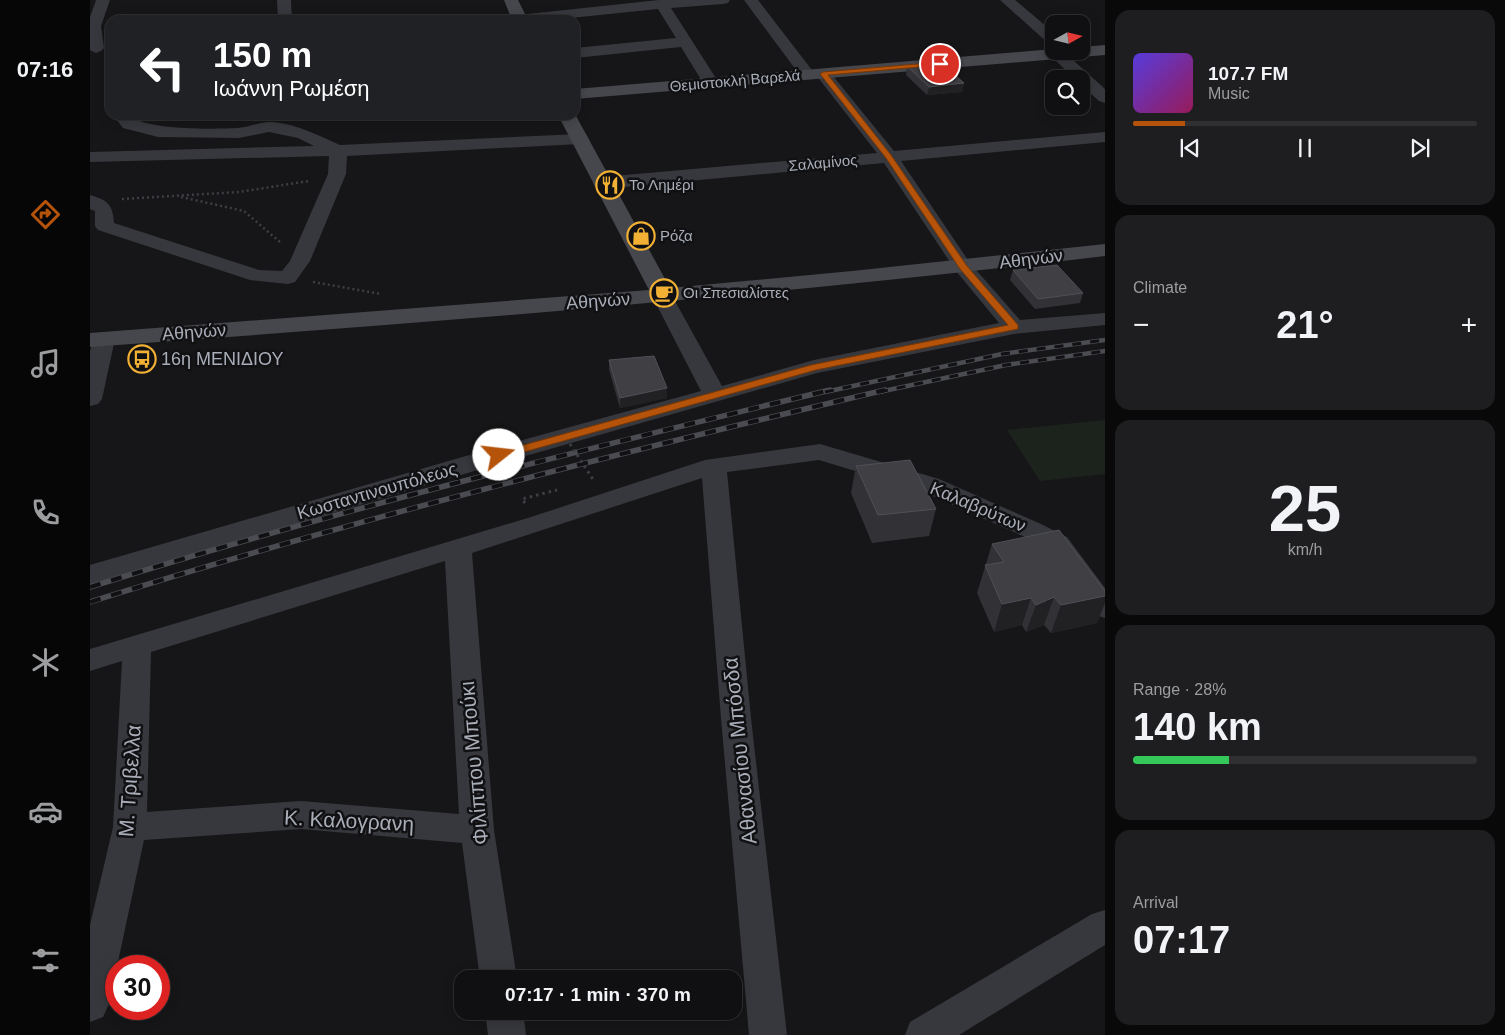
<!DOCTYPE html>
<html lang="en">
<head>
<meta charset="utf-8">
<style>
	:root { --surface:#101012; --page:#1e1e20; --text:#f1f3f6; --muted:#9c9d9f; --line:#303032; --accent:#b45309 }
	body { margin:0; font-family:Arial,sans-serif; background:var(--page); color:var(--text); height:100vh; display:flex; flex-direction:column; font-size:19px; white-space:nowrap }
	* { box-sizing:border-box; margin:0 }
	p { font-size:16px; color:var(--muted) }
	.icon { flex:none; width:28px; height:28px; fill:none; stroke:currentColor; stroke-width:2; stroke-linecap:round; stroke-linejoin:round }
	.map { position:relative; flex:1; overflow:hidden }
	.details { display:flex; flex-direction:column; gap:10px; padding:10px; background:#09090a; width:400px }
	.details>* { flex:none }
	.top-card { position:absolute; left:15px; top:15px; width:475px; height:105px; border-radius:15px; box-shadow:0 2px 12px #0003,0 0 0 1px var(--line); background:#202124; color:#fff; overflow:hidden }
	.needle { width:32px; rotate:82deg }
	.fabs { position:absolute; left:955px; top:15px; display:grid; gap:10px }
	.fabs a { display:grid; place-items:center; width:45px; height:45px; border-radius:10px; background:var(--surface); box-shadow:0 2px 12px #0003,0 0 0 1px var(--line); font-size:25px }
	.speed { position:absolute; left:15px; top:955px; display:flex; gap:10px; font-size:25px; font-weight:700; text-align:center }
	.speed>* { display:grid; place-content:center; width:65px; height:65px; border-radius:50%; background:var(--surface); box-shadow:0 2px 12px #0003,0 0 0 1px var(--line); line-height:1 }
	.speed .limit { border:8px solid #d22; background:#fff; color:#111 }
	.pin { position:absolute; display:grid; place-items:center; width:42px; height:42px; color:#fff; margin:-21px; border:2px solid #fff; border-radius:50%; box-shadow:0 1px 5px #0007 }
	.me { position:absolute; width:55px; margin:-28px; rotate:74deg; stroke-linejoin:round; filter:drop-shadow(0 0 4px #0008) }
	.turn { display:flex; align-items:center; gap:18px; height:105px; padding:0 25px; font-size:22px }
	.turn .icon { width:65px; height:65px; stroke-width:2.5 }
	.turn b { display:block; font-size:35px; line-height:42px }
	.big { font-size:38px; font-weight:700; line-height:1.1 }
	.details .card { flex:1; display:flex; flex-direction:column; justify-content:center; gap:8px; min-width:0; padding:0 18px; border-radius:15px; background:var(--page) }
	.details .dial { align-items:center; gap:0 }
	.dial b { font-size:65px; line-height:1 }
	.song { display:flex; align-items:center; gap:15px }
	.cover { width:60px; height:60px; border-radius:8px; background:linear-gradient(135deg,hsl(250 70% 55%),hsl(330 70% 35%)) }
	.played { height:5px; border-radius:2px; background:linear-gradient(90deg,var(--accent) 15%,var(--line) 15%) }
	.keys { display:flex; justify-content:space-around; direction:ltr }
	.heat { display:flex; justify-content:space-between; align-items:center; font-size:28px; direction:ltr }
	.charge { height:8px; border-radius:4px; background:linear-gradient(90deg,#34c759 28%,var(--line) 0) }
	.trip { position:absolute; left:364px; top:970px; width:288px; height:50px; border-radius:15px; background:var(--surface); box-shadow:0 2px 12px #0003,0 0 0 1px var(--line); font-weight:700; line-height:50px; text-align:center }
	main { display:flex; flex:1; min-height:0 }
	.tab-bar { display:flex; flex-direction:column; width:90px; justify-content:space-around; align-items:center; background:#060607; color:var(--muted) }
	.tab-bar .icon { width:35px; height:35px }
	.tab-bar .on { color:var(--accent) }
	.tab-bar b { font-size:22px; color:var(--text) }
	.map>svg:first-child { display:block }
</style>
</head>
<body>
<main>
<nav class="tab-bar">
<b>07:16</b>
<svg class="icon on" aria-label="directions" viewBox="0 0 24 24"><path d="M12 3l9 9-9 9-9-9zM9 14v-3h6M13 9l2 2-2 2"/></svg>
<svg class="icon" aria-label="music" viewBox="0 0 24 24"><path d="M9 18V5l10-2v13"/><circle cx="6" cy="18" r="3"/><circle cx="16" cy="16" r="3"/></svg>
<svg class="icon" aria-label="phone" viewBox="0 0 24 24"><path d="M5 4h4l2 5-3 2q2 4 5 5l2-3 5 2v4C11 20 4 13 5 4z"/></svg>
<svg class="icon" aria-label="climate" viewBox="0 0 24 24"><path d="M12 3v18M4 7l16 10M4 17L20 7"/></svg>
<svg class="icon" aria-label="car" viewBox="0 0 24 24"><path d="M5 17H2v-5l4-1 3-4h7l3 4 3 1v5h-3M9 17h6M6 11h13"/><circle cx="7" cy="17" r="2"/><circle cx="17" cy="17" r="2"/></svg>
<svg class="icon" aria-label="filters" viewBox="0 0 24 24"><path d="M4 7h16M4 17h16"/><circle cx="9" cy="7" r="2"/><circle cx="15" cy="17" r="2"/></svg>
</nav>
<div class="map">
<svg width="1015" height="1035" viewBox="0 0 1015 1035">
	<rect width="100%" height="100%" fill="#161618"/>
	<path fill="#1c231d" d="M1015,420v54l-65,7 -33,-51z"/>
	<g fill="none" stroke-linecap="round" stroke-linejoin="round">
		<g stroke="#3d3f44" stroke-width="2.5" stroke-dasharray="2 3" stroke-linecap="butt">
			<path d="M91,197l63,14 37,32"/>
			<path d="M32,199l117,-7 70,-11"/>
			<path d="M223,282l68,12"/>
		</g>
		<path stroke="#3d3f44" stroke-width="3" stroke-dasharray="2.5 4" stroke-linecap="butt" d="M435,503l-3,-4 35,-9"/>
		<g fill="#37383d" fill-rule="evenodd">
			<path d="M6,0h14l-9,26 3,22 -3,3 -5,2 -6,-3v-33z"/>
			<path d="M187,0h14l1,20h-14z"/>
			<path d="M569,0h71l-2,3 -5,1 -52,4 48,75 -2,3h-12l-24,-39 -106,11v-10l101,-10 -18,-29 -107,11h-49l2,-3 5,-1z"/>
			<path d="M654,0h14l57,74 2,-3h12l65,80 211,-19v10l-204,19 69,102 50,57 85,-7v12l-91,9 -197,39 -309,88 -418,124v-20l400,-116 211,-58 -49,-95 4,-4 7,-2 7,2 52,94 92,-26 185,-37 -43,-52 -72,-108 -282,26 -7,-2 -2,-4 2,-4 7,-2 275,-24 -61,-78 -2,3h-12z"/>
			<path d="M910,0h15l39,33v12l-5,-1z"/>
			<path d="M962,51h11l42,38v14l-6,-2 -18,-16v-6h-6l-23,-22 -3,-3z"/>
			<path d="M23,115h17c15,16 85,14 108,13 10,-1 20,-5 30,-6 22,-1 52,14 72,23l240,-11 6,1 3,4 -3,4 -6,1 -233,12 -1,18 -36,87 -15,21 -7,2 -38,-4 -152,-50 -3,-4v-15l-5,-2v-14c18,5 23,10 24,28l145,47 23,1 8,-10 38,-87 1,-18 -239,6v-10l224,-6 -16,-8 -29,-6 -30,6 -81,-1 -35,-9z"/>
			<path d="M14,332l8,2 3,5 -13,60 -4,5 -8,2v-55l6,-17z"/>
			<path d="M730,444l119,35 102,45 26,13 38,51v30l-10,-3 -48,-64 -24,-15 -102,-45 -102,-31 -92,12 24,246 36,317h-38l-28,-317 -19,-240 -230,75 22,277 23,149h-37l-18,-136 -161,-14 -157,11 -35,164 -6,13 -13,5v-97l23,-98 9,-166 -32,10v-22l441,-132 174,-57zM355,561l14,253 -158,-13 -154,11 4,-160z"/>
			<path d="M1015,910v35l-146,90h-54l5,-13 182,-108z"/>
			<path d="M395,1011h38l3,24h-38z"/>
		</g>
		<g fill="#45474d" fill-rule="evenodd">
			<path d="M414,0h14l10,20h-16z"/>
			<path d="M1015,45v10l-530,44v-10l479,-40v2h27v-4z"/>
			<path d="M485,114l95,174 182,-17 253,-27v12c-338,40 -676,67 -1015,91v-14l559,-43 -91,-175z"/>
		</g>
		<g stroke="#4a4c52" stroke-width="4.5">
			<g id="rail-far1">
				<path d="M735,392l177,-38 103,-14"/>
				<path d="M789,392l127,-27 99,-14"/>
			</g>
		</g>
		<g stroke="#4a4c52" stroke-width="5.5">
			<g id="rail">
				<path d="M0,587c244,-76 491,-137 740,-197"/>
				<path d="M0,602c262,-82 528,-149 795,-212"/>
			</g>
		</g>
		<use href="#rail-far1" stroke="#111113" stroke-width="3" stroke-dasharray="9" stroke-linecap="butt"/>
		<use href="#rail" stroke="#111113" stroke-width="4" stroke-dasharray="11" stroke-linecap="butt"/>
		<path stroke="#3d3f44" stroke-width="3" stroke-dasharray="2.5 4" stroke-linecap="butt" d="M480,444l24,37"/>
	</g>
	<g fill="#323236">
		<path d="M817,66l57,17 -2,9 -35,3 -21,-20z"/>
		<path d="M923,270l70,23 -3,10 -45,6 -25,-29z"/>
		<path d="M519,360l58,38 -47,10 -11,-38z"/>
		<path d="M766,466l80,43 -7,27 -57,7 -21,-50z"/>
		<path d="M902,544l113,47v12l-8,20 -46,10 -7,-8 -18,7 -4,-7 -28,7 -17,-39z"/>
	</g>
	<g fill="#212124">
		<path d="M874,83l-2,9 -35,3 2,-8z"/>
		<path d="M577,388v10l-47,10v-10z"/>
		<path d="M1015,596v7l-8,20 -46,10 10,-28z"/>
		<path d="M964,597l-10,28 -18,7 10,-27z"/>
		<path d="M941,598l-9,27 -28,7 8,-28z"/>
	</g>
	<g fill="#3f3f44" stroke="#4f5156">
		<path d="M851,63l23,20 -35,4 -22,-21z"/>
		<path d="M967,265l26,28 -45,6 -25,-29z"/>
		<path d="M564,356l13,32 -47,10 -11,-38z"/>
		<path d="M820,460l26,49 -58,6 -22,-49z"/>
		<path d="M969,530l46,61v5l-44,9 -7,-8 -18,8 -5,-7 -29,6 -17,-39 19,-3 -12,-18z"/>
	</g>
	<path fill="#b45309" stroke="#753606" d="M850,62l4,2 -1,1 -115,10 63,80 76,111 51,59v4l-202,41 -313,88h-8l-1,-3 1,-2 316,-88 197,-40 -48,-56 -74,-111 -66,-84 3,-2z"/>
	<defs>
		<g id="restaurant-ring" transform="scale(1.4375)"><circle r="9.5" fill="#111113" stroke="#f2b134" stroke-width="1.5"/><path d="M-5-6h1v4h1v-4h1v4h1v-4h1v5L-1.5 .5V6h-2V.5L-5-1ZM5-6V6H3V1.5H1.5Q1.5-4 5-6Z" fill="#f2b134"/></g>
		<g id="shop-ring" transform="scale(1.4375)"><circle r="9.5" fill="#111113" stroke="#f2b134" stroke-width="1.5"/><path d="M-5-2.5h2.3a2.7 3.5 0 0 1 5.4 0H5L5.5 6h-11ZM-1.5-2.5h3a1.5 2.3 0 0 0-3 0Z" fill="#f2b134"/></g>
		<g id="cafe-ring" transform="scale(1.4375)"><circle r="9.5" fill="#111113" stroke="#f2b134" stroke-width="1.5"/><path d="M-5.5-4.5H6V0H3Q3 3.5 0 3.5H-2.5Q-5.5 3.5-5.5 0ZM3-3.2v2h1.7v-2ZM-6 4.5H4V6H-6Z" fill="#f2b134"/></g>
		<g id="bus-ring" transform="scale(1.4375)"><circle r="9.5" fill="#111113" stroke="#f2b134" stroke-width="1.5"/><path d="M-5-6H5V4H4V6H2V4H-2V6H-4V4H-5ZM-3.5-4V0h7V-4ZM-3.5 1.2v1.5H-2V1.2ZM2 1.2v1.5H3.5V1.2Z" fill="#f2b134"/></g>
	</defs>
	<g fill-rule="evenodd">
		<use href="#restaurant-ring" x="520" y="185"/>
		<use href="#shop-ring" x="551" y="236"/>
		<use href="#cafe-ring" x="574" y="293"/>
		<use href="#bus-ring" x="52" y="359"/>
	</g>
	<g text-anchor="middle" stroke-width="5" stroke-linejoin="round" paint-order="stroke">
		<g font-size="15" fill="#a8adb8" stroke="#111113">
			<text transform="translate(645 81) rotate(-5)" y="5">Θεμιστοκλή Βαρελά</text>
			<text transform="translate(733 163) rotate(-5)" y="5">Σαλαμίνος</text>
		</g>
		<g font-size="15" fill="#a8adb8" stroke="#111113" text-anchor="start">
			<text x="539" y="190">Το Λημέρι</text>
			<text x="570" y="241">Ρόζα</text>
			<text x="593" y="298">Οι Σπεσιαλίστες</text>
		</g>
		<g font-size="18" fill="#a8adb8" stroke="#111113">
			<text transform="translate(941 259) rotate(-7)" y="6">Αθηνών</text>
			<text transform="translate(508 301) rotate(-4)" y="6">Αθηνών</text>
			<text transform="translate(104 332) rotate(-4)" y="6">Αθηνών</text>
			<text transform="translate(287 491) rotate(-16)" y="6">Κωσταντινουπόλεως</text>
			<text transform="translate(888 507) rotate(23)" y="6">Καλαβρύτων</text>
		</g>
		<g font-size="18" fill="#a8adb8" stroke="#111113" text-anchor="start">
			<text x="71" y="365">16η ΜΕΝΙΔΙΟΥ</text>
		</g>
		<g font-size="21" fill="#a8adb8" stroke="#111113">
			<text transform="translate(650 751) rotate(-96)" y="7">Αθανασίου Μπόσδα</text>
			<text transform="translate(384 763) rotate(-95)" y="7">Φιλίππου Μπούκι</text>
			<text transform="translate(40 781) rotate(-86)" y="7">Μ. Τριβελλα</text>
			<text transform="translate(259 821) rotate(3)" y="7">Κ. Καλογρανη</text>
		</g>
	</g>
</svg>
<div class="fabs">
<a><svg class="needle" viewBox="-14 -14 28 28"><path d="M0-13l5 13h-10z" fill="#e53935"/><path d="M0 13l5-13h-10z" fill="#9c9d9f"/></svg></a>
<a><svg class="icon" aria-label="search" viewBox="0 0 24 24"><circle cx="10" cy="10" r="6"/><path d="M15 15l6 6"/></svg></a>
</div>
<div class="speed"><div class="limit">30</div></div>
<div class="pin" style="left:850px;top:64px;background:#d93025"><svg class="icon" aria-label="arrive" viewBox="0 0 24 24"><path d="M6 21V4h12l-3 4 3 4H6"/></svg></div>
<svg class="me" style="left:409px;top:455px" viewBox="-20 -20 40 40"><circle r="19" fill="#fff"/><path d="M0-13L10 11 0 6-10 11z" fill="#b45309"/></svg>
<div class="trip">07:17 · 1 min · 370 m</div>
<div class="top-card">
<div class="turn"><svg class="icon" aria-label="left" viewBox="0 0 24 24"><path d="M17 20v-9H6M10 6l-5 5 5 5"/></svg><div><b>150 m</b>Ιωάννη Ρωμέση</div></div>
</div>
</div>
<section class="details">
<div class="card">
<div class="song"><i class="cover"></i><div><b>107.7 FM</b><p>Music</p></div></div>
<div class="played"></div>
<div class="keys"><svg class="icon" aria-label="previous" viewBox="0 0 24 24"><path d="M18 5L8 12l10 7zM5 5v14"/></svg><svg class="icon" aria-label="pause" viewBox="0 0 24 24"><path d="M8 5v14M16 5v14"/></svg><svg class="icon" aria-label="next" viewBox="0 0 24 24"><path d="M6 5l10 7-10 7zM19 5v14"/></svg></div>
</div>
<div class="card"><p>Climate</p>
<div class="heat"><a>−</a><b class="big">21°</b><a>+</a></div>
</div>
<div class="card dial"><b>25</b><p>km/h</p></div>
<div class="card"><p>Range · 28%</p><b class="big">140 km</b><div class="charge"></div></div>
<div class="card"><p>Arrival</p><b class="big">07:17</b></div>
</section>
</main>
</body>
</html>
